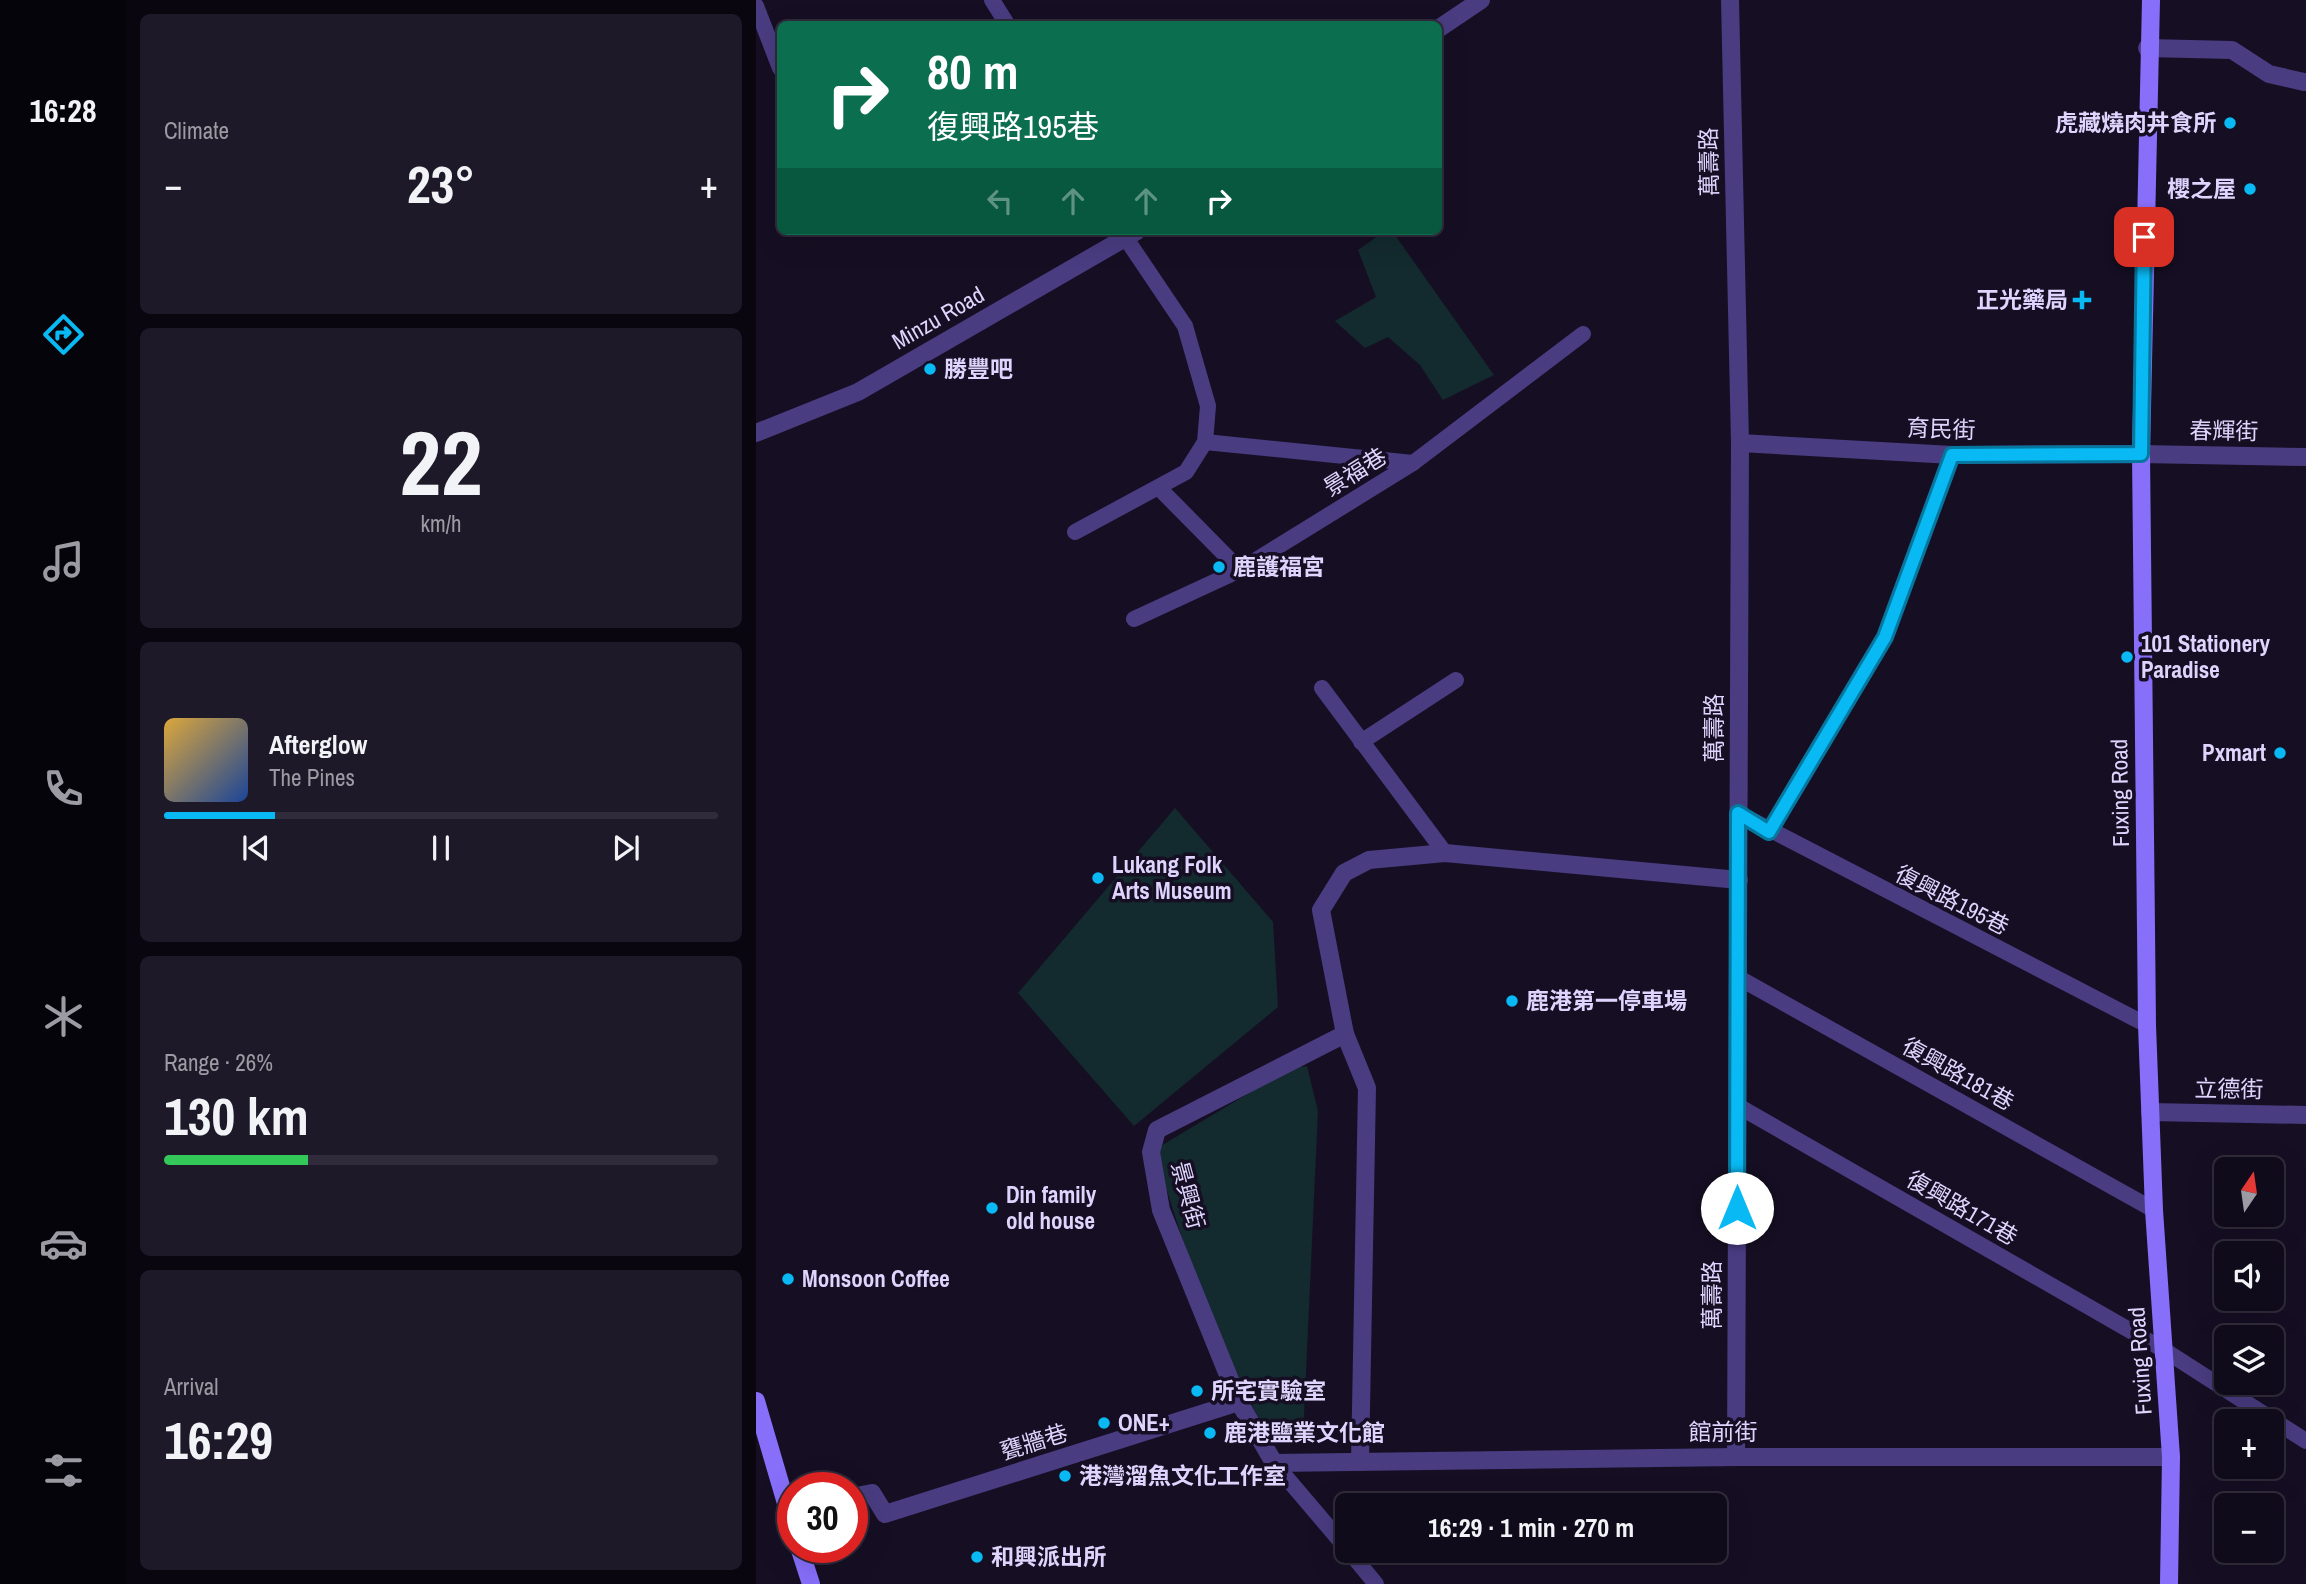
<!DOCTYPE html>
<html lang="en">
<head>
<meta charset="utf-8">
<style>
	:root { --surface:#100b1b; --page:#1e1928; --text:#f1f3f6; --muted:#9c9ba3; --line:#302b3a; --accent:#09b9f4 }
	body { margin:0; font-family:"Archivo Narrow","Noto Sans TC",sans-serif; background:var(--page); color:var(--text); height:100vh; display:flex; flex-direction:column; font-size:26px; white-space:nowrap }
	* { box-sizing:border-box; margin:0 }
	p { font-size:23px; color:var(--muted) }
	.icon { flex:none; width:38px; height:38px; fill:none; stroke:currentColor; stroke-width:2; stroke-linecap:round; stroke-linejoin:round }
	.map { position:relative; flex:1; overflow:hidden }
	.details { display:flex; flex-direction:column; gap:14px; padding:14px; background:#09060f; width:630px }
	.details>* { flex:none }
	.guide { position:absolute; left:21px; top:21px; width:665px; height:214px; border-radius:10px; box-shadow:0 7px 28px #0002,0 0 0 2px var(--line); background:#0b6e4f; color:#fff; overflow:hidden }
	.needle { width:46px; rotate:13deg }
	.fabs { position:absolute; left:1458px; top:1157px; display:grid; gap:14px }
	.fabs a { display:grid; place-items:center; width:70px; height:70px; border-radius:10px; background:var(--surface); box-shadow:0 7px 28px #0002,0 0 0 2px var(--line); font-size:35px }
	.speed { position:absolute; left:21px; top:1472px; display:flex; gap:14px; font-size:35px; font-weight:700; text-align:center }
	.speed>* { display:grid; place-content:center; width:91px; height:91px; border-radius:50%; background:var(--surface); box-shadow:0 7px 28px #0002,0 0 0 2px var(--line); line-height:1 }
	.speed .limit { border:10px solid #d22; background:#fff; color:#111 }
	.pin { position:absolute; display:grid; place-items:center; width:60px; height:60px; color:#fff; margin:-30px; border-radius:14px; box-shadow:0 4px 10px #0006 }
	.me { position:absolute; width:77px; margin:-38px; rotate:0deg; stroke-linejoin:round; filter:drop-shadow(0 0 5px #0008) }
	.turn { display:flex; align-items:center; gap:24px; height:147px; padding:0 35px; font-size:32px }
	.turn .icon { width:91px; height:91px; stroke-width:2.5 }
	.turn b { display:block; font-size:49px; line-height:60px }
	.lanes { display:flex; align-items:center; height:66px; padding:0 35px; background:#0003; justify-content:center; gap:35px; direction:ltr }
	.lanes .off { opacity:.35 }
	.big { font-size:52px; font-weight:800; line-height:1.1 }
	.details .card { flex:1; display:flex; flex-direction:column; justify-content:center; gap:10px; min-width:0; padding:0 24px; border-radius:10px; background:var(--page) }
	.details .dial { align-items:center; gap:0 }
	.dial b { font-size:91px; line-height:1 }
	.song { display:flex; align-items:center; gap:21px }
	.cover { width:84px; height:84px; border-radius:10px; background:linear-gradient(135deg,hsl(40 70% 55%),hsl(220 70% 35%)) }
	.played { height:7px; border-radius:4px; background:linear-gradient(90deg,var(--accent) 20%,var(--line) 20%) }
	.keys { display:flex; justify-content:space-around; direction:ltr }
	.heat { display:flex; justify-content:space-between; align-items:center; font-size:38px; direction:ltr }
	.charge { height:10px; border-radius:5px; background:linear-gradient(90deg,#34c759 26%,var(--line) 0) }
	.trip { position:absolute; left:579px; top:1493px; width:392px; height:70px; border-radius:10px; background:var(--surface); box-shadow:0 7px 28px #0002,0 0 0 2px var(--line); font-weight:800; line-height:70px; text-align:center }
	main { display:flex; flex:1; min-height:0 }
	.menu { display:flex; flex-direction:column; width:126px; justify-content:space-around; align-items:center; background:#06040b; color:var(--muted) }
	.menu .icon { width:49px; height:49px }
	.menu .active { color:var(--accent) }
	.menu b { font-size:32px; color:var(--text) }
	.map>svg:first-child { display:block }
</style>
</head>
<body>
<main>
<nav class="menu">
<b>16:28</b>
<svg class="icon active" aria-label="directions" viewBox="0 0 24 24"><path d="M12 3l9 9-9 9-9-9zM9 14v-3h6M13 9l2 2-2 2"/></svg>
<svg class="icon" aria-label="music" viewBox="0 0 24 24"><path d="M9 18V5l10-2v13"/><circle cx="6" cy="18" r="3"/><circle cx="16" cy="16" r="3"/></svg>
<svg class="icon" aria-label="phone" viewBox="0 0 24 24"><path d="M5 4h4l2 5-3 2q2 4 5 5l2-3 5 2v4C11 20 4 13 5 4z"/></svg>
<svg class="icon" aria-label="climate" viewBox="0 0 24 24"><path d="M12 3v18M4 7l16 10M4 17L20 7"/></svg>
<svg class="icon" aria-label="car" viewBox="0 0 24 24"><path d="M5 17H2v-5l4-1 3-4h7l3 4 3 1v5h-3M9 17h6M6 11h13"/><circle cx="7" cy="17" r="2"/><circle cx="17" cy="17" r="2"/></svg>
<svg class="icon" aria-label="filters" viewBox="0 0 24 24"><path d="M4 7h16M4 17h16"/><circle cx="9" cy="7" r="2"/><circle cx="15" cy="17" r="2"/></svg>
</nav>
<section class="details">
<div class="card"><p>Climate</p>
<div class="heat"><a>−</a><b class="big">23°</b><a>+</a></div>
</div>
<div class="card dial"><b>22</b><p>km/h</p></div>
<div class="card">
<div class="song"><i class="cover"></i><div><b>Afterglow</b><p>The Pines</p></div></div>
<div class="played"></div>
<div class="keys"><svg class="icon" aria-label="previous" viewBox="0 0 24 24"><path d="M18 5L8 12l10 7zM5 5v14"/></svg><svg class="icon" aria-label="pause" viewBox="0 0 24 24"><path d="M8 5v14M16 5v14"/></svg><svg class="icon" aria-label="next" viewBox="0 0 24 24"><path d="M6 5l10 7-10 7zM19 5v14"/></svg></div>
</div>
<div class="card"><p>Range · 26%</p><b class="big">130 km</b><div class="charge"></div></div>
<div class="card"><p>Arrival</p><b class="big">16:29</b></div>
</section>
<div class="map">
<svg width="1550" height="1584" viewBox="0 0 1550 1584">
	<rect width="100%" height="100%" fill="#160f24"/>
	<g fill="#132a2e">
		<path d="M629,231h7l102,144 -51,25 -23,-35 -32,-28 -23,11 -30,-27 41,-24 -18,-47z"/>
		<path d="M419,808l98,114 5,85 -144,119 -116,-133z"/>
		<path d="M551,1066l11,45 -15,326h-34l-57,-105 -58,-182 135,-81z"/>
	</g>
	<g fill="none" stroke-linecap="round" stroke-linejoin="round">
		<g stroke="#493c81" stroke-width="16">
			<path d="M236,0l15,24"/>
			<path d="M0,6l24,62"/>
			<path d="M449,442l208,21"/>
			<path d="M404,489l80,81"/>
			<path d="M319,532l111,-60 19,-30 3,-36 -23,-80 -64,-95"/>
			<path d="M378,619l106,-49 173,-107 170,-129"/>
			<path d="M566,688l123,165"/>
			<path d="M605,742l95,-62"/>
			<path d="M982,813l409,212"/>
			<path d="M1013,832l116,-195 67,-182"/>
			<path d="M983,978l415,232"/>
			<path d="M982,1106l426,244 142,91"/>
			<path d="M518,1463l74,87"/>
			<path d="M592,1550l28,34"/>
		</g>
		<g stroke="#493c81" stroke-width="18">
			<path d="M974,0l10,443 -4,1014"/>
			<path d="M682,29l43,-29"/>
			<path d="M1391,48l85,2 37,24 35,8"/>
			<path d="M0,433l102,-41 279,-161"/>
			<path d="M984,443l212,12 189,-1 165,3"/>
			<path d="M589,1034l-188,96 -6,22 10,58 78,192 35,61 462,-6h435"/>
			<path d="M1394,1112l156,3"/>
			<path d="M604,1462l7,-374 -22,-54 -24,-124 23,-37 25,-13 76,-7 294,27"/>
			<path d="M96,1497l20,-4 13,21 354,-112"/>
		</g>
		<g stroke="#876ffa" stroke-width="18">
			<path d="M1395,0l-10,454 6,571 7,185 17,247 -2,127"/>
			<path d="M0,1401l37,126"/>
			<path d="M43,1547l12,37"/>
		</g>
	</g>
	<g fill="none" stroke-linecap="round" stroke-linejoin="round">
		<g stroke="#06789f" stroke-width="18">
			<path id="route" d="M981,1208l1,-395 31,19 13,-22 103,-173 67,-182 189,-1 3,-217"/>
		</g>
		<use href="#route" stroke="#09b9f4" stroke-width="12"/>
	</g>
	<g fill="#09b9f4" stroke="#160f24" stroke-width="2.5">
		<circle cx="1474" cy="123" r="7"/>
		<circle cx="1494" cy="189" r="7"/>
		<path d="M1322.5 289.5h7v7h7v7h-7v7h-7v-7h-7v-7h7z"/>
		<circle cx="174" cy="369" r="7"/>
		<circle cx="463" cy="567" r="7"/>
		<circle cx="1371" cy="657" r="7"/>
		<circle cx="1524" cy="753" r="7"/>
		<circle cx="342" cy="878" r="7"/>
		<circle cx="756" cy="1001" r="7"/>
		<circle cx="236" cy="1208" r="7"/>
		<circle cx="32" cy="1279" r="7"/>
		<circle cx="441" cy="1391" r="7"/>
		<circle cx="348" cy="1423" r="7"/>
		<circle cx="454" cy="1433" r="7"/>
		<circle cx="309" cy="1476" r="7"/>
		<circle cx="221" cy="1557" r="7"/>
	</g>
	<g text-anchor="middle" stroke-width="7" stroke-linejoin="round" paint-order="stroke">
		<g font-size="23" font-weight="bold" fill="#dfd4fd" stroke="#160f24" text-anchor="start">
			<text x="1460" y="131" text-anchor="end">虎藏燒肉丼食所</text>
			<text x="1480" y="197" text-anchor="end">櫻之屋</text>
			<text x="1312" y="308" text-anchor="end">正光藥局</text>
			<text x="188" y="377">勝豐吧</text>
			<text x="477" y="575">鹿護福宮</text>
			<text x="1385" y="652">101 Stationery<tspan x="1385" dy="26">Paradise</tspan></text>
			<text x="1510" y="761" text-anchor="end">Pxmart</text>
			<text x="356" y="873">Lukang Folk<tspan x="356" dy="26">Arts Museum</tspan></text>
			<text x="770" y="1009">鹿港第一停車場</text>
			<text x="250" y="1203">Din family<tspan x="250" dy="26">old house</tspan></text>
			<text x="46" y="1287">Monsoon Coffee</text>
			<text x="455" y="1399">所宅實驗室</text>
			<text x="362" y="1431">ONE+</text>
			<text x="468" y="1441">鹿港鹽業文化館</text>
			<text x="323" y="1484">港灣溜魚文化工作室</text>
			<text x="235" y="1565">和興派出所</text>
		</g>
		<g font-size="23" fill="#dfd4fd" stroke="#160f24">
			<text transform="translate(953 162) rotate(-91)" y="8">萬壽路</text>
			<text transform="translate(182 318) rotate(-30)" y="8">Minzu Road</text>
			<text transform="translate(1185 429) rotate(2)" y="8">育民街</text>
			<text transform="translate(1468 431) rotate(1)" y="8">春輝街</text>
			<text transform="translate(599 472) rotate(-32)" y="8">景福巷</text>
			<text transform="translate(958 728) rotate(-90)" y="8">萬壽路</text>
			<text transform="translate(1364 793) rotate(-91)" y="8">Fuxing Road</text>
			<text transform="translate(1196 900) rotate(27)" y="8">復興路195巷</text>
			<text transform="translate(1202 1074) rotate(29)" y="8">復興路181巷</text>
			<text transform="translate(1473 1089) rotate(1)" y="8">立德街</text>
			<text transform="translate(432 1195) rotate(75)" y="8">景興街</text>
			<text transform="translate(1206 1208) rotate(30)" y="8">復興路171巷</text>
			<text transform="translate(956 1295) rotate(-90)" y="8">萬壽路</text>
			<text transform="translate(1384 1361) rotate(-94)" y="8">Fuxing Road</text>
			<text x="967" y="1440">館前街</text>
			<text transform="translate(278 1442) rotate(-17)" y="8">甕牆巷</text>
		</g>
	</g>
</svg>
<div class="fabs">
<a><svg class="needle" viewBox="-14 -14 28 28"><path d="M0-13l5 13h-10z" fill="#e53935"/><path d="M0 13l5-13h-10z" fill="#9c9ba3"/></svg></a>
<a><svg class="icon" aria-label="sound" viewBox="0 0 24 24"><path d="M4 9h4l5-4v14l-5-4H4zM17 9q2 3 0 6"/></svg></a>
<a><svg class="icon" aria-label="layers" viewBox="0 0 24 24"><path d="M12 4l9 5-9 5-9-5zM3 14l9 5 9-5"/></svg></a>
<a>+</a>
<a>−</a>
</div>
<div class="speed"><div class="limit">30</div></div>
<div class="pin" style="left:1388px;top:237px;background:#d93025"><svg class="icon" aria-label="arrive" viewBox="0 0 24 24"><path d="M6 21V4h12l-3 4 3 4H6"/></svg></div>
<svg class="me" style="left:981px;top:1208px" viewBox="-20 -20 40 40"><circle r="19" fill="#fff"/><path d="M0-13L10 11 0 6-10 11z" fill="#09b9f4"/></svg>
<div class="trip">16:29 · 1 min · 270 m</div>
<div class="guide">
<div class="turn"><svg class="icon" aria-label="right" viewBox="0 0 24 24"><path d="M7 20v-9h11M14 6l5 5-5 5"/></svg><div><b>80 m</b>復興路195巷</div></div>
<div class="lanes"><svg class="icon off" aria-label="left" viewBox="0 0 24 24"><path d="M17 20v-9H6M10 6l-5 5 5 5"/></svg><svg class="icon off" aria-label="ahead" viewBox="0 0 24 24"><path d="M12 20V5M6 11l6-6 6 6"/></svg><svg class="icon off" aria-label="ahead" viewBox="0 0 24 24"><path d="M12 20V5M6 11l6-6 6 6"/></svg><svg class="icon" aria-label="right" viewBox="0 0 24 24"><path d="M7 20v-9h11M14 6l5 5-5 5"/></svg></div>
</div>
</div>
</main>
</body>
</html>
